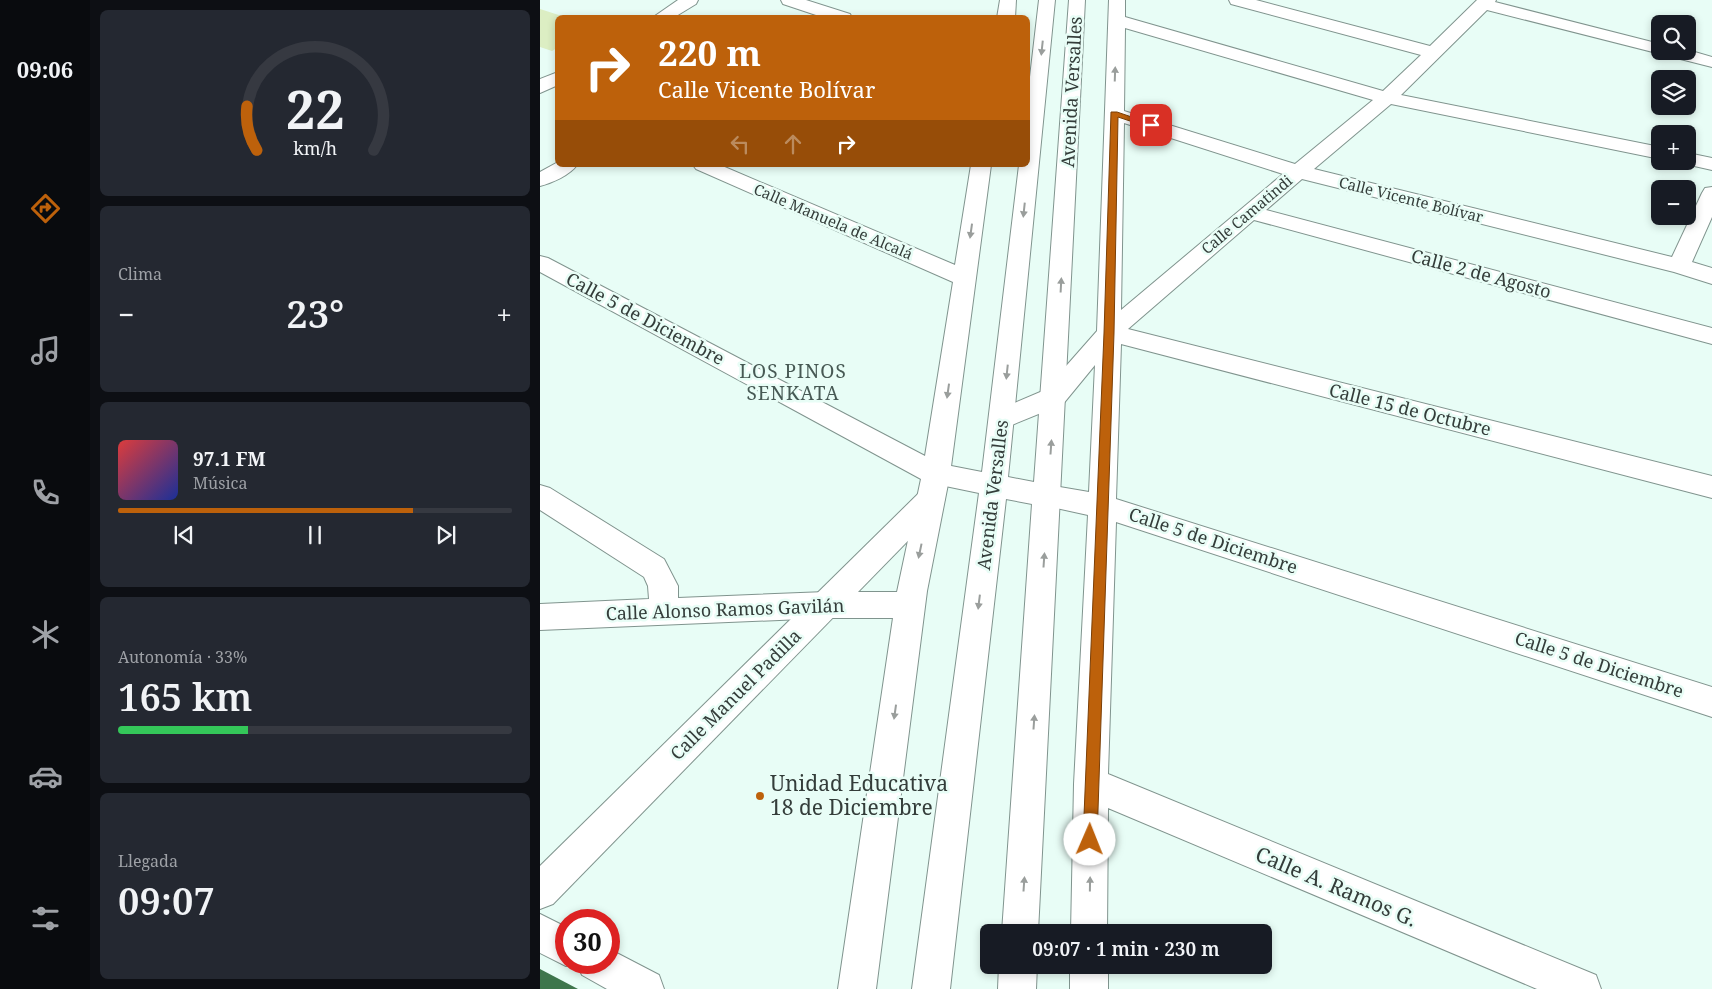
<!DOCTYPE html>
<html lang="es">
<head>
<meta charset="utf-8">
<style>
	:root { --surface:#171b24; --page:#242831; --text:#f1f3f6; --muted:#9ea1a6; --line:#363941; --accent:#bd610b }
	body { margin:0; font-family:"Noto Serif",serif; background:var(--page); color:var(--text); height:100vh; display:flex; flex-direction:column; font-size:19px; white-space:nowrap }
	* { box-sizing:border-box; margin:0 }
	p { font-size:16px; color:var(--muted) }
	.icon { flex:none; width:28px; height:28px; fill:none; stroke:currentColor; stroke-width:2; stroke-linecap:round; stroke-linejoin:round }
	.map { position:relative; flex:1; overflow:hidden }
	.side { display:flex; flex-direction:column; gap:10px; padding:10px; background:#0d0f14; width:450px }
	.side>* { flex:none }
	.guide { position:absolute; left:15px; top:15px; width:475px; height:152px; border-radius:8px; box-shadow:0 2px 8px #0003; background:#bd610b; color:#fff; overflow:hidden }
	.buttons { position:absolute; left:1111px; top:15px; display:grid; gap:10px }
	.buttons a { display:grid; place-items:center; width:45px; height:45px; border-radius:8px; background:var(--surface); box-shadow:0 2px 8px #0003; font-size:25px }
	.speed { position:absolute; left:15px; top:909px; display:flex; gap:10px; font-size:25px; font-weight:700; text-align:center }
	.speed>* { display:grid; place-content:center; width:65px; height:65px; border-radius:50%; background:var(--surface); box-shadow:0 2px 8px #0003; line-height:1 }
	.speed .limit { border:8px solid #d22; background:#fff; color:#111 }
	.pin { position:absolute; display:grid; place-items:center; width:42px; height:42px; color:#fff; margin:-21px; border-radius:10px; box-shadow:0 2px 8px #0006 }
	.me { position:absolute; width:55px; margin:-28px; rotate:1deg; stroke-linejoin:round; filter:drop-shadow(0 0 4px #0008) }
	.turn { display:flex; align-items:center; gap:18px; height:105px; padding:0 20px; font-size:22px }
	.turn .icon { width:65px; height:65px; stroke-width:2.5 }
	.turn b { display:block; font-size:35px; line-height:42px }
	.lanes { display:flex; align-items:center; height:48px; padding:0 20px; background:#0003; justify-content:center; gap:25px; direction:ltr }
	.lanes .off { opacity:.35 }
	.big { font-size:38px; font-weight:600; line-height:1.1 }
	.side .widget { flex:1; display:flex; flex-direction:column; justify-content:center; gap:8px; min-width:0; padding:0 18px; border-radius:8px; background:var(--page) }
	.side .dial { align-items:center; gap:0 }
	.dial svg { height:130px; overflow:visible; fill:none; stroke:var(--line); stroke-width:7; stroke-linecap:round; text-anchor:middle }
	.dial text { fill:var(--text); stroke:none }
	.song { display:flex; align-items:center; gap:15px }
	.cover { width:60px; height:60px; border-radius:8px; background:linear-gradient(135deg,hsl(0 70% 55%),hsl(230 70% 35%)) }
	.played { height:5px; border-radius:2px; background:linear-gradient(90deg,var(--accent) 75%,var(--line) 75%) }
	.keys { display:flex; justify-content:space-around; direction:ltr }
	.heat { display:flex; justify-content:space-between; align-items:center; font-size:28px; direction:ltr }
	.charge { height:8px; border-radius:4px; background:linear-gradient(90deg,#34c759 33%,var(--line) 0) }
	.trip { position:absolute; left:440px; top:924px; width:292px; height:50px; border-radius:8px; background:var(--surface); box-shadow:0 2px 8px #0003; font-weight:600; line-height:50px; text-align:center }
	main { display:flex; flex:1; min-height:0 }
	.tab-bar { display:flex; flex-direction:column; width:90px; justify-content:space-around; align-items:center; background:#090b0e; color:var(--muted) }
	.tab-bar .icon { width:35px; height:35px }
	.tab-bar .current { color:var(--accent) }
	.tab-bar b { font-size:22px; color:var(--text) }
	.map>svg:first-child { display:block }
</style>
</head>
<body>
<main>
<nav class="tab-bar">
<b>09:06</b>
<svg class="icon current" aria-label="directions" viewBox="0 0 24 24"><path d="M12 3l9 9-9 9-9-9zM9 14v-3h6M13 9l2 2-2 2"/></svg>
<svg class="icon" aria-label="music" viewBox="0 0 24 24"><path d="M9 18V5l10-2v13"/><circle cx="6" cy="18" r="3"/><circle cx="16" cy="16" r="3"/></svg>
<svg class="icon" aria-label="phone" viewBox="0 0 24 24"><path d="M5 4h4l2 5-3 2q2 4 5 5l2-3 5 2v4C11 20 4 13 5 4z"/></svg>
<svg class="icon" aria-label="climate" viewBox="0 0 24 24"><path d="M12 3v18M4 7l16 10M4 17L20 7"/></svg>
<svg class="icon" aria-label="car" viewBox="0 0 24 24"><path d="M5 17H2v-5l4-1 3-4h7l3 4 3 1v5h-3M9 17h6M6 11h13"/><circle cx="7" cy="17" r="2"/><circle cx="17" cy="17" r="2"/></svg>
<svg class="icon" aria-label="filters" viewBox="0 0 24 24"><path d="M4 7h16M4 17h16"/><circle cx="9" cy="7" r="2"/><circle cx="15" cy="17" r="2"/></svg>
</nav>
<section class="side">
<div class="widget dial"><svg viewBox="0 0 100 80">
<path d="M14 69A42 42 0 1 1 86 69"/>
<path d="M14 69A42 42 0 0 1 8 42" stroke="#bd610b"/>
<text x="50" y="56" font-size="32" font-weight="700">22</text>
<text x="50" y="72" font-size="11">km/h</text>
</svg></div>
<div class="widget"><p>Clima</p>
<div class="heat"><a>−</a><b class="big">23°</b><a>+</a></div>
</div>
<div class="widget">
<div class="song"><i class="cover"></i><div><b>97.1 FM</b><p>Música</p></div></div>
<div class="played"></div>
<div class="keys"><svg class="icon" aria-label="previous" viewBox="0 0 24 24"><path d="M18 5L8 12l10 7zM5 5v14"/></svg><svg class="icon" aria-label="pause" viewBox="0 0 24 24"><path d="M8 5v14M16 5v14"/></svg><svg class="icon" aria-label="next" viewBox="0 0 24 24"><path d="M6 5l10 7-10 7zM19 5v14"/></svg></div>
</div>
<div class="widget"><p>Autonomía · 33%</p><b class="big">165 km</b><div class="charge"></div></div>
<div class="widget"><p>Llegada</p><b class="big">09:07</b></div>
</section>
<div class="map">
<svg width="1172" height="989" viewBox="0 0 1172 989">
	<rect width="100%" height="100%" fill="#e8fdf6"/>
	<path fill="#dceec3" d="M0,9l25,8 -7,1 -1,30 -5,3 -12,-4z"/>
	<path fill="#3e764c" d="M0,969l38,20h-38z"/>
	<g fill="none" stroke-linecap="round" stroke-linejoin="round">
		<g stroke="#80948e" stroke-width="2">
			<g id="minor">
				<path d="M138,0h20l-2,4 -23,14h-21z"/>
				<path d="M241,0h25l44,14 2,4h-27l-42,-14z"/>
				<path d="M460,0h16l-1,18h-18z"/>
				<path d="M569,0h16v17l258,74 38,-36 -190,-51 -2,-4h27l174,46 47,-46h19l-1,2 165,42v7l28,-1 24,7v10l-225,-57 -86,85 259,52v12l-269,-55 -77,65 358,88 30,-64 3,-5 7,-1v30l-20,45 20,6v16l-38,-12 -372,-93 -36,31 446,118v16l-458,-124 -126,109 584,147v22l-591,-154 -5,155 596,188v30l-596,-195 -8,252 488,201 5,14h-64l-429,-181 -1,124h-36l3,-148 14,-269 -50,-11 -4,-8 4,-8 10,-3 41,7 6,-127 -32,39 -61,25 -9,-3 -4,-7 4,-7 52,-22 52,-59zM585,28l248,72 -78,64 -171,-53zM584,123l159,51 -162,136z"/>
				<path d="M18,72v13l-18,8v-14z"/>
				<path d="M1148,153l24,5v12l-31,-7 -2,-2h9z"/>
				<path d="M18,162v3h19c-7,10 -25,18 -37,21v-14z"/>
				<path d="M153,165h27l235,100 16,-100h20l-41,309 -23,117 -51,398h-38l55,-371h-67l-286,12v-26l109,-5 -1,-13 -4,-9 -104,-67v-25l10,3 114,71 14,27v12l148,-6h71l24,-113 -381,-207v-16l8,2 377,198 28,-174 -257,-113z"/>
				<path d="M0,914l26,13v35h8l-8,4 -26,-13z"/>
				<path d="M69,949l50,26 5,14h-57l-25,-14 -6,-13h33z"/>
				<rect x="530" y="965" width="38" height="24"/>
			</g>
		</g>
		<g stroke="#80948e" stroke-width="2">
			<g id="tertiary">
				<path d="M499,0h16l-47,477 26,5 35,-482h16l-47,932h-36l30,-428 -26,-5 -56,490h-38l67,-496 -53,-11 -4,-8 4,-8 10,-3 46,9 37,-307h9v-71z"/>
				<path d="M391,488l10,3 4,8 -4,8 -388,397 -13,5v-43l381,-375z"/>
				<path d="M459,965h38l-1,24h-38z"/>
			</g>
		</g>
		<use href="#minor" fill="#fff" fill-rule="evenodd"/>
		<use href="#tertiary" fill="#fff" fill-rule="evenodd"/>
	</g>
	<defs><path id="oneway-solid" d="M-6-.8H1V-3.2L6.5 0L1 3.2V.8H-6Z" transform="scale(1.25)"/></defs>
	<g fill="#9a9e9c">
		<use href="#oneway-solid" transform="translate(502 48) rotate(96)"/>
		<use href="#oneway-solid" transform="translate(575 74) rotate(-88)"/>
		<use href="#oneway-solid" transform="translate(484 210) rotate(96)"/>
		<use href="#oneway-solid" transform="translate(431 231) rotate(98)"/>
		<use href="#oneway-solid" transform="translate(521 285) rotate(-87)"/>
		<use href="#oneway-solid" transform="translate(467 372) rotate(96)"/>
		<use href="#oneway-solid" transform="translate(408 391) rotate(98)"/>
		<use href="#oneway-solid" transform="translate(511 447) rotate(-86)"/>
		<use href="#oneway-solid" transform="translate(380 551) rotate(102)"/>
		<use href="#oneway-solid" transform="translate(504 560) rotate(-86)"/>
		<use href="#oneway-solid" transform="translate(439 602) rotate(97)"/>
		<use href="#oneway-solid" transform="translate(355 712) rotate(98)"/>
		<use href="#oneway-solid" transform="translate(494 722) rotate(-86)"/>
		<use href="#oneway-solid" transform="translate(484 884) rotate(-86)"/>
		<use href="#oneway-solid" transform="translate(550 884) rotate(-89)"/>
	</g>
	<path fill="#bd610b" stroke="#7b3f07" d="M571,112h6l38,13 -4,3 -33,-11 -4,216 -17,507 -2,5 -5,2 -5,-2 -2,-5 21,-507z"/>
	<circle fill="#bd610b" stroke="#e8fdf6" stroke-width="2" cx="220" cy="796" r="5"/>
	<g text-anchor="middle" stroke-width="5" stroke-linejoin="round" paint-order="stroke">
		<g font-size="15" fill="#343d3a" stroke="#e8fdf6">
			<text transform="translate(871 200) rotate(14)" y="5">Calle Vicente Bolívar</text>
			<text transform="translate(707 215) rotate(-40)" y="5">Calle Camatindi</text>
			<text transform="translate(293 222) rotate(23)" y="5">Calle Manuela de Alcalá</text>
		</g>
		<g font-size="18" fill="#343d3a" stroke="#e8fdf6">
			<text transform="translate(532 92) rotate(-87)" y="6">Avenida Versalles</text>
			<text transform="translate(941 274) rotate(15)" y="6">Calle 2 de Agosto</text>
			<text transform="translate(105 319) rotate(28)" y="6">Calle 5 de Diciembre</text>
			<text transform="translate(870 410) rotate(14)" y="6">Calle 15 de Octubre</text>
			<text transform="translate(453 495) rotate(-83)" y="6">Avenida Versalles</text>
			<text transform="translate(673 541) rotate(18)" y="6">Calle 5 de Diciembre</text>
			<text transform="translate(185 610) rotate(-2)" y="6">Calle Alonso Ramos Gavilán</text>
			<text transform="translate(1059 665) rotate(18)" y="6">Calle 5 de Diciembre</text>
			<text transform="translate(196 695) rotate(-45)" y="6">Calle Manuel Padilla</text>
		</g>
		<g font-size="19" letter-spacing="1" fill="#475954" stroke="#e8fdf6">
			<text x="253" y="378">LOS PINOS<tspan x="253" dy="22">SENKATA</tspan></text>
		</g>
		<g font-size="21" fill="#343d3a" stroke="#e8fdf6" text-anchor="start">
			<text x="230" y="791">Unidad Educativa<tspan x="230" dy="24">18 de Diciembre</tspan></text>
		</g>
		<g font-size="21" fill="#343d3a" stroke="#e8fdf6">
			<text transform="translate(796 887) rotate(23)" y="7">Calle A. Ramos G.</text>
		</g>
	</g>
</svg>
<div class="buttons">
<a><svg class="icon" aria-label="search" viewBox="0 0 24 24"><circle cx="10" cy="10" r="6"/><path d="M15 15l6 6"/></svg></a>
<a><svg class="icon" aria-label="layers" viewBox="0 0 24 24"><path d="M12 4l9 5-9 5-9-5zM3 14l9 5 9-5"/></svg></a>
<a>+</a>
<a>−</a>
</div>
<div class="speed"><div class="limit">30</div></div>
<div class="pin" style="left:611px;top:125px;background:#d93025"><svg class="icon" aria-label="arrive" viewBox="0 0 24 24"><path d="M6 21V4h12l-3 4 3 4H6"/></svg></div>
<svg class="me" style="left:550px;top:840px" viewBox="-20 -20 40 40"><circle r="19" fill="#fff"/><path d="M0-13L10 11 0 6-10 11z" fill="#bd610b"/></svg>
<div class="trip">09:07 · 1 min · 230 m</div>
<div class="guide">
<div class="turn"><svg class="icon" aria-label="right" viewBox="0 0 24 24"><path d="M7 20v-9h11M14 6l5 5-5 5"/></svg><div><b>220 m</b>Calle Vicente Bolívar</div></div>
<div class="lanes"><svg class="icon off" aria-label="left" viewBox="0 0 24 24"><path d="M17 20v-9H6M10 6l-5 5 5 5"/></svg><svg class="icon off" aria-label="ahead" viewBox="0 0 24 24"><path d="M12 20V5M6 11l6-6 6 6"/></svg><svg class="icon" aria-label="right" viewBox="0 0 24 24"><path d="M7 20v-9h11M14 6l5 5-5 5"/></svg></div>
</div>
</div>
</main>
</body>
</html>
